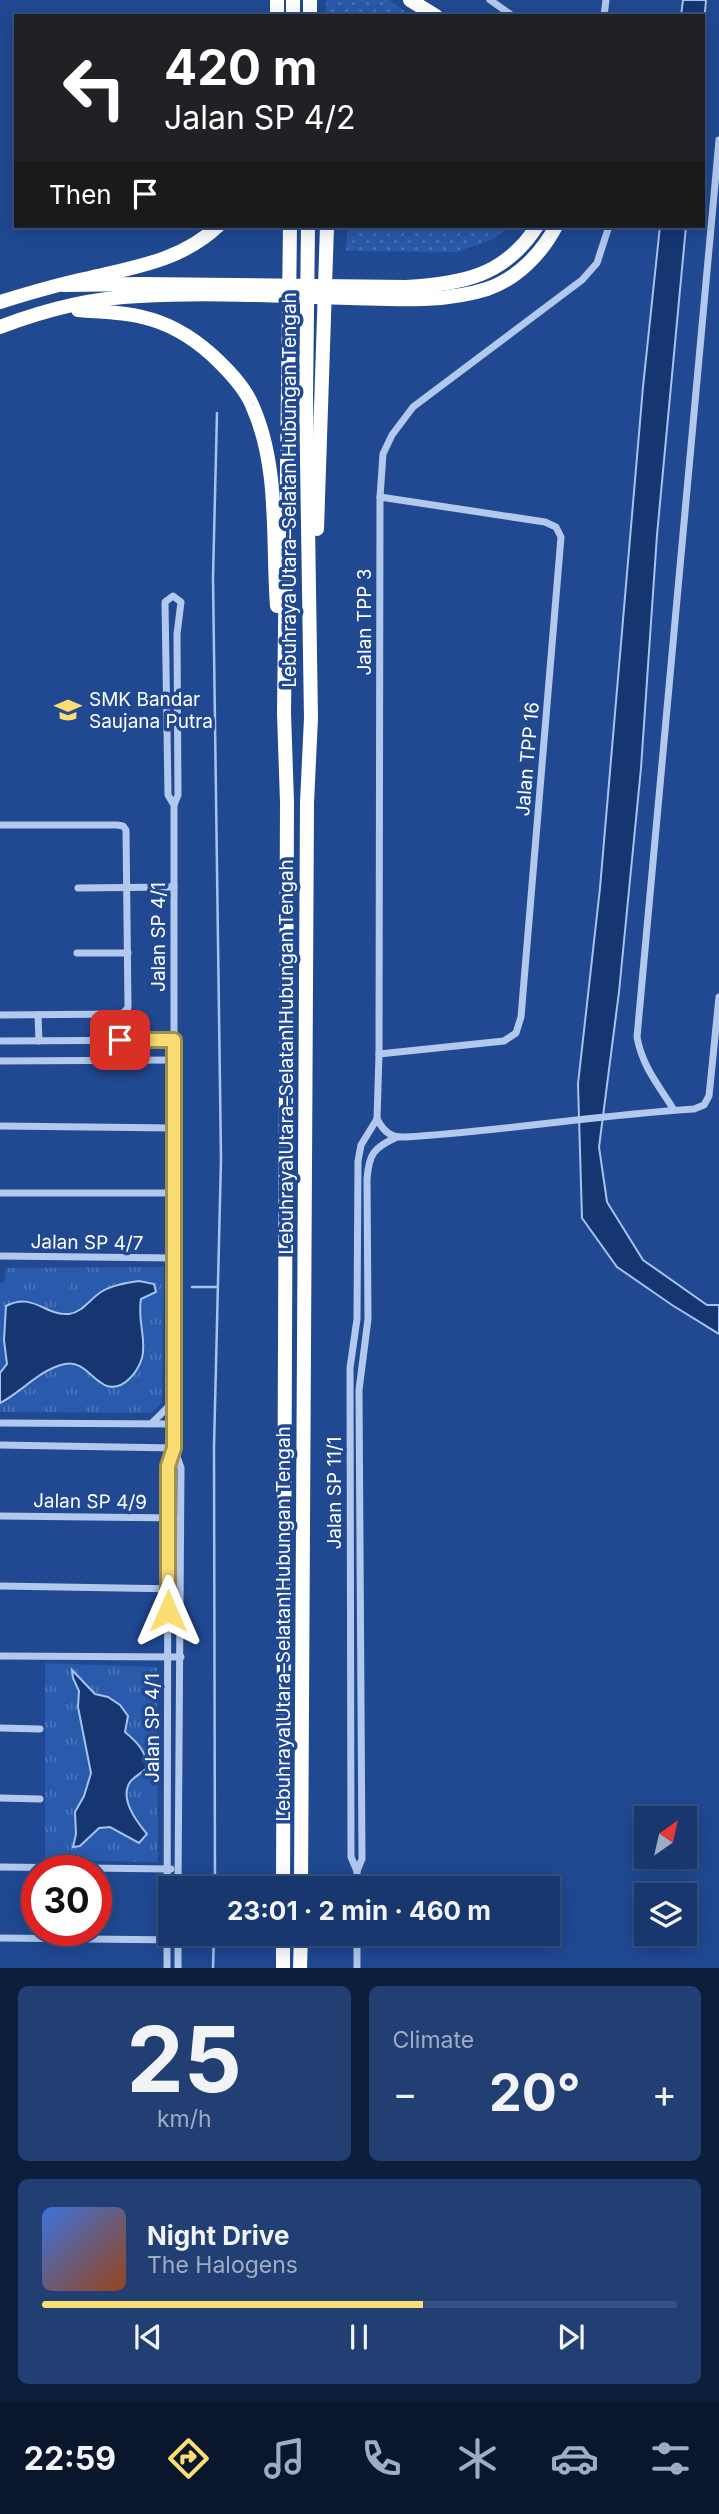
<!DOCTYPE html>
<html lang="en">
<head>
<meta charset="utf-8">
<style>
	:root { --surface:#18376e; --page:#213f73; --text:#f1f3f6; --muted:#9facc2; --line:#365181; --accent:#fade73 }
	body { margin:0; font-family:Inter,sans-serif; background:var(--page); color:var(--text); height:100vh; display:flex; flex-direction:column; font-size:26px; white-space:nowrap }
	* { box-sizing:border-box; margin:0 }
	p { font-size:23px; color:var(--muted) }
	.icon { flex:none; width:38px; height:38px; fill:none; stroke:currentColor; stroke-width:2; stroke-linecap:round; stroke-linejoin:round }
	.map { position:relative; height:1968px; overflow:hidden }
	.drawer { display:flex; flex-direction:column; gap:18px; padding:18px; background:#0d1e3c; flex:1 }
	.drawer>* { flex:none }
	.hud { position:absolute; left:14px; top:14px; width:691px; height:214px; border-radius:0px; box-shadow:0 4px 18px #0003,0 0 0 2px var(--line); background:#202124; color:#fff; overflow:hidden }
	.needle { width:46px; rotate:34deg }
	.controls { position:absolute; left:634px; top:1806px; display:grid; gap:14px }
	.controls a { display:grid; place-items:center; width:63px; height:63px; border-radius:0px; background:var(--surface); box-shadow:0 4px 18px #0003,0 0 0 2px var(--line); font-size:35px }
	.speed { position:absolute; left:21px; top:1855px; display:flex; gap:14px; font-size:35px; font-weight:700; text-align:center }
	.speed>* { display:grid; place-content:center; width:91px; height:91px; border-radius:50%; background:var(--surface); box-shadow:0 4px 18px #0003,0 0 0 2px var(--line); line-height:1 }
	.speed .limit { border:10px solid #d22; background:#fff; color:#111 }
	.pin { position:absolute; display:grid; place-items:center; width:60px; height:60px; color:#fff; margin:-30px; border-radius:14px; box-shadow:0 4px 10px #0006 }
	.me { position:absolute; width:77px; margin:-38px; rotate:0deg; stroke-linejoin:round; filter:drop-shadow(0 0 5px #0008) }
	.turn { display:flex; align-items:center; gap:24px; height:147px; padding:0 35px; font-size:32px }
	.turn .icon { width:91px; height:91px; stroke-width:2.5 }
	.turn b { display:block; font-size:49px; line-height:60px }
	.then { display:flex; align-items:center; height:66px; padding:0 35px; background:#0003; gap:14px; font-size:26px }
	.big { font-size:52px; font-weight:700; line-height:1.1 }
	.drawer .card { flex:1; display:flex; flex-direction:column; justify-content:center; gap:10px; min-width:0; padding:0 24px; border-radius:10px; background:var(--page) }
	.drawer .dial { align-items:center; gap:0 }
	.dial b { font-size:91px; line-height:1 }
	.song { display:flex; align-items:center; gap:21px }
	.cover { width:84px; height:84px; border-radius:10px; background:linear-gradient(135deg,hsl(220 70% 55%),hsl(20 70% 35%)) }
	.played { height:7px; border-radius:4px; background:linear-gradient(90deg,var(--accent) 60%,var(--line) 60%) }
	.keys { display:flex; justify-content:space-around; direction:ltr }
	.heat { display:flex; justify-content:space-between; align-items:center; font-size:38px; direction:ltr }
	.drawer .tiles { flex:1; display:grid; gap:18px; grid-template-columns:1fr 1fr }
	.card:last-child { grid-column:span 2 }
	.trip { position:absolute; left:158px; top:1876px; width:402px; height:70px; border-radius:0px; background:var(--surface); box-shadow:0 4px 18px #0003,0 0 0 2px var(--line); font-weight:700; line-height:70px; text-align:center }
	.tab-bar { display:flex; height:112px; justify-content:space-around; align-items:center; background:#0a162c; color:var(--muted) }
	.tab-bar .icon { width:49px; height:49px }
	.tab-bar .current { color:var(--accent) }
	.tab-bar b { font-size:32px; color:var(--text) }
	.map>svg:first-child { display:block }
</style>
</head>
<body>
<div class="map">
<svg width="719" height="1968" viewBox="0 0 719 1968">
	<defs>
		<pattern id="grass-dots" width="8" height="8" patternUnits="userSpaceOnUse" patternTransform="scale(1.75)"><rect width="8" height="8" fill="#2a5aab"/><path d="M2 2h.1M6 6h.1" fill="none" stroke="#4a73b8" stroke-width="1.8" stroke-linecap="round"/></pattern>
		<pattern id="park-tufts" width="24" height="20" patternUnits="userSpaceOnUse" patternTransform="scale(1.75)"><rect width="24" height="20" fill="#2a5aab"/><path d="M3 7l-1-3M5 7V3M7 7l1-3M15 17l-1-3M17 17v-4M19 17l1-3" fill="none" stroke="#4a73b8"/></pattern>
	</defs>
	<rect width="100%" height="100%" fill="#204992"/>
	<g fill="url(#grass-dots)">
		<path d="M326,0h63l23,16h-86z"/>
		<path d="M348,226h161l-15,13 -37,13 -111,-1z"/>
	</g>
	<g fill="url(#park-tufts)">
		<path d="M164,1267l-2,135 -10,11 -152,-1v-129l5,-1 1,-14z"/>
		<path d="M45,1663l112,4 1,195 -113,-2z"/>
	</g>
	<rect fill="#2a5aab" x="42" y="1273" width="26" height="20"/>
	<g fill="#163671" stroke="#a6c2ef" stroke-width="2">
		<path d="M683,0h23l-2,24v-8h-23z"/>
		<path d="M660,226h26l-29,309 -16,233 -22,224 -20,155 8,55 36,58 64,45h12v29l-47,-29 -55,-38 -35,-49 -4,-134 22,-196 43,-501z"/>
		<path d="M139,1281l15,3 2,8 -15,7c-4,20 6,42 1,59 -4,13 -18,33 -35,28 -15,-5 -23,-26 -42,-22 -25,5 -43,28 -65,39v-30l7,-9 -3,-24 2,-34c28,-14 39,10 63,8 14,-2 21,-15 32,-22 10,-7 26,-9 38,-11z"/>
		<path d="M72,1670l23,24 13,3 12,8 8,11 -3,16c12,10 20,18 23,35 -5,5 -14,10 -18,15 -11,17 7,40 17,52l-8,9 -29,-16 -11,1 -19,18 -7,1 3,-13 -1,-22 9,-16 7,-23 -13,-66 1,-16 -6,-13z"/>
	</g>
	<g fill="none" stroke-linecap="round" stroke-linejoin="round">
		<g stroke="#a6c2ef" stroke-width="2.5">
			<path d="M192,1287h25"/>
			<path d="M215,1888l-1,-441 7,-288 -8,-581 4,-165"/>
			<path d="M213,1968l1,-34"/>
		</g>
		<g stroke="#b2c8ed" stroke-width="7">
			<path d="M490,0l23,16"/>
			<path d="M604,16l2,-16"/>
			<path d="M174,805l-6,-10 -3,-193 8,-6 8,6 -4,32 1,161 -4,10v643l7,20 -3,420"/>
			<path d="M0,825h117l6,1 3,4 2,178 -6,6 -122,1"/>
			<path d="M78,888l96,-1"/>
			<path d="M77,953h51"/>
			<path d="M38,1015l1,26"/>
			<path d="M0,1041l174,-1"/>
			<path d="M379,1054l125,-13 12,-8 5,-16 40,-480 -5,-10 -11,-5 -165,-25"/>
			<path d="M0,1061l174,-1"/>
			<path d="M674,1110c-15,-24 -32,-44 -37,-73l82,-897"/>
			<path d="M377,1119c7,13 14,19 29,18 96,-6 192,-22 288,-28l10,-4 5,-9 10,-99"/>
			<path d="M0,1126l174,2"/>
			<path d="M0,1193h174"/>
			<path d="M0,1256l174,2"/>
			<path d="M0,1423l174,1"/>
			<path d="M152,1423l21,-21"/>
			<path d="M0,1445l174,3"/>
			<path d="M0,1516l180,2"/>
			<path d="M0,1586l180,3"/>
			<path d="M0,1656l181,1"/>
			<path d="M0,1728l40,1"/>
			<path d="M0,1798l40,1"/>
			<path d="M0,1867l171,2"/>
			<path d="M357,1871l5,-12 -3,-469 9,-71 -1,-140c2,-25 6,-31 30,-42"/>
			<path d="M357,1888v-17l-6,-14 -1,-489 7,-49 1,-158 3,-16 16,-26 2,-65 1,-557 3,-43 9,-19 21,-28 169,-127 15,-17 12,-37"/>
			<path d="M0,1938l178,2"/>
			<path d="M167,1968l1,-502 6,-18"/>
			<path d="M178,1968v-34"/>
			<path d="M357,1968v-34"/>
		</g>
		<g stroke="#fff" stroke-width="14">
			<path d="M293,0v16"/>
			<path d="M410,0l26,16"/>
			<path d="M277,16v-16"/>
			<path d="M310,16v-16"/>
			<path d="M64,285l78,-1 264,3c56,-3 99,-11 131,-61"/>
			<path d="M0,302c29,-9 59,-18 89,-24 47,-11 93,-18 129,-52"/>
			<path d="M78,310c22,2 43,2 64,7 27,6 50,20 70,38 15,14 32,31 40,50 28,62 20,135 25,201"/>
			<path d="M0,327c44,-17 93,-29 140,-31 69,-4 140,0 209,2 45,1 94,5 138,-9 30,-10 55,-36 69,-63"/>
			<path d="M317,529l10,-303"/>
			<path d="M283,1888l4,-1086 -3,-89 6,-487"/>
			<path d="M301,1888l6,-1085 4,-85 -5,-322 2,-170"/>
			<path d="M283,1968v-34"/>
			<path d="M300,1968l1,-34"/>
		</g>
	</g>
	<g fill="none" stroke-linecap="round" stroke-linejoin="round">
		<g stroke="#a2904b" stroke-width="18">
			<path id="route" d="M120,1040h54v408l-6,18v145"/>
		</g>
		<use href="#route" stroke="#fade73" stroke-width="12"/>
	</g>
	<defs>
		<g id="school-bare" transform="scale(2.1)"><path d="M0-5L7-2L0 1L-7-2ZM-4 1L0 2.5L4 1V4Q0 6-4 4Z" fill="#fade73" stroke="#204992" stroke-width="2.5" paint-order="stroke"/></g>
	</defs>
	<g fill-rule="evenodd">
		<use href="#school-bare" x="68" y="710"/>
	</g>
	<g text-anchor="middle" stroke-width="7" stroke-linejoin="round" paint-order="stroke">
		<g font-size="19" fill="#fff" stroke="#204992">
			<text transform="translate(289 490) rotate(-90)" y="7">Lebuhraya Utara–Selatan Hubungan Tengah</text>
			<text transform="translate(364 622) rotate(-90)" y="7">Jalan TPP 3</text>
			<text transform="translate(527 759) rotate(-85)" y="7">Jalan TPP 16</text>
			<text transform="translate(158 937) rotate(-90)" y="7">Jalan SP 4/1</text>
			<text transform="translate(286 1057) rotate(-90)" y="7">Lebuhraya Utara–Selatan Hubungan Tengah</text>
			<text transform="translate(87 1242) rotate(1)" y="7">Jalan SP 4/7</text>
			<text transform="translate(334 1493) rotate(-90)" y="7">Jalan SP 11/1</text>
			<text transform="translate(90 1501) rotate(1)" y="7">Jalan SP 4/9</text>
			<text transform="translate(283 1624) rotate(-90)" y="7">Lebuhraya Utara–Selatan Hubungan Tengah</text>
			<text transform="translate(152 1728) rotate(-90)" y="7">Jalan SP 4/1</text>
		</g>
		<g font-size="19" fill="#fff" stroke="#204992" text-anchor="start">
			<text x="89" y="706">SMK Bandar<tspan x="89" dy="22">Saujana Putra</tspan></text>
		</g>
	</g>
</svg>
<div class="controls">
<a><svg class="needle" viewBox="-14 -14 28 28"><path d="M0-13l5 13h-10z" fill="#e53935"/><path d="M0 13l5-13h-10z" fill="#9facc2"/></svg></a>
<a><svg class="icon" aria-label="layers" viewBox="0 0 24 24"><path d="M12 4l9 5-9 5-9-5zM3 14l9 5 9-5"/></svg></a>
</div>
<div class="speed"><div class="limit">30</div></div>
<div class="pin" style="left:120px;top:1040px;background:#d93025"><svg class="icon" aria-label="arrive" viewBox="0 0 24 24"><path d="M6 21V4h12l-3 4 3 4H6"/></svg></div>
<svg class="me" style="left:168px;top:1611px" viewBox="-20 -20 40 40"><path d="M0-17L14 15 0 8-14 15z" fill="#fade73" stroke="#fff" stroke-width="4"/></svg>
<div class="trip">23:01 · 2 min · 460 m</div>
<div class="hud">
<div class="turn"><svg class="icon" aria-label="left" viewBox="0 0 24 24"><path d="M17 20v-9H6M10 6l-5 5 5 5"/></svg><div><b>420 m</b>Jalan SP 4/2</div></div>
<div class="then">Then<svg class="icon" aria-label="arrive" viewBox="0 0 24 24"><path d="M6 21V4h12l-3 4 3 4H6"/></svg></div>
</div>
</div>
<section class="drawer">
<div class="tiles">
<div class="card dial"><b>25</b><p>km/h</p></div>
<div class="card"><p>Climate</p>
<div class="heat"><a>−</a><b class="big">20°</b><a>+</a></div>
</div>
<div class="card">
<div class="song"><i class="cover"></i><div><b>Night Drive</b><p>The Halogens</p></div></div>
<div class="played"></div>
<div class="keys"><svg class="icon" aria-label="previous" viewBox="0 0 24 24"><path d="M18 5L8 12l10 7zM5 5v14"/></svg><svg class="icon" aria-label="pause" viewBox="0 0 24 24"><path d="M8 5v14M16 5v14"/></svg><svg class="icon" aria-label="next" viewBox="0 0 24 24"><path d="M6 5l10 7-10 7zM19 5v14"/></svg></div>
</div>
</div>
</section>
<nav class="tab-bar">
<b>22:59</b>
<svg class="icon current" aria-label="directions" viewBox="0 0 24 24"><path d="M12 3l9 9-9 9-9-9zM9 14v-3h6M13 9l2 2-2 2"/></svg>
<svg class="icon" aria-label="music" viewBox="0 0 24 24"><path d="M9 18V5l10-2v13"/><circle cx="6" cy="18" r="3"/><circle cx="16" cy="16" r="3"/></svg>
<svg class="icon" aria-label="phone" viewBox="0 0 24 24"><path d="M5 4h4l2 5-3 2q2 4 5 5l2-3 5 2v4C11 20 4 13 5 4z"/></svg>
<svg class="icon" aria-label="climate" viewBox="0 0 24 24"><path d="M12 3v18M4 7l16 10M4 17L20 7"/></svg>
<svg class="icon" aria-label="car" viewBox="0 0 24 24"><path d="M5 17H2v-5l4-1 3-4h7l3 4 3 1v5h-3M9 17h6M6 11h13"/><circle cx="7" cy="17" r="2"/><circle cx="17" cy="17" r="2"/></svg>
<svg class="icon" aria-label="filters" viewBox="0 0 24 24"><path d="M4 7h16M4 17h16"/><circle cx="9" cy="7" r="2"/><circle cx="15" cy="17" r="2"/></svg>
</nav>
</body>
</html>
